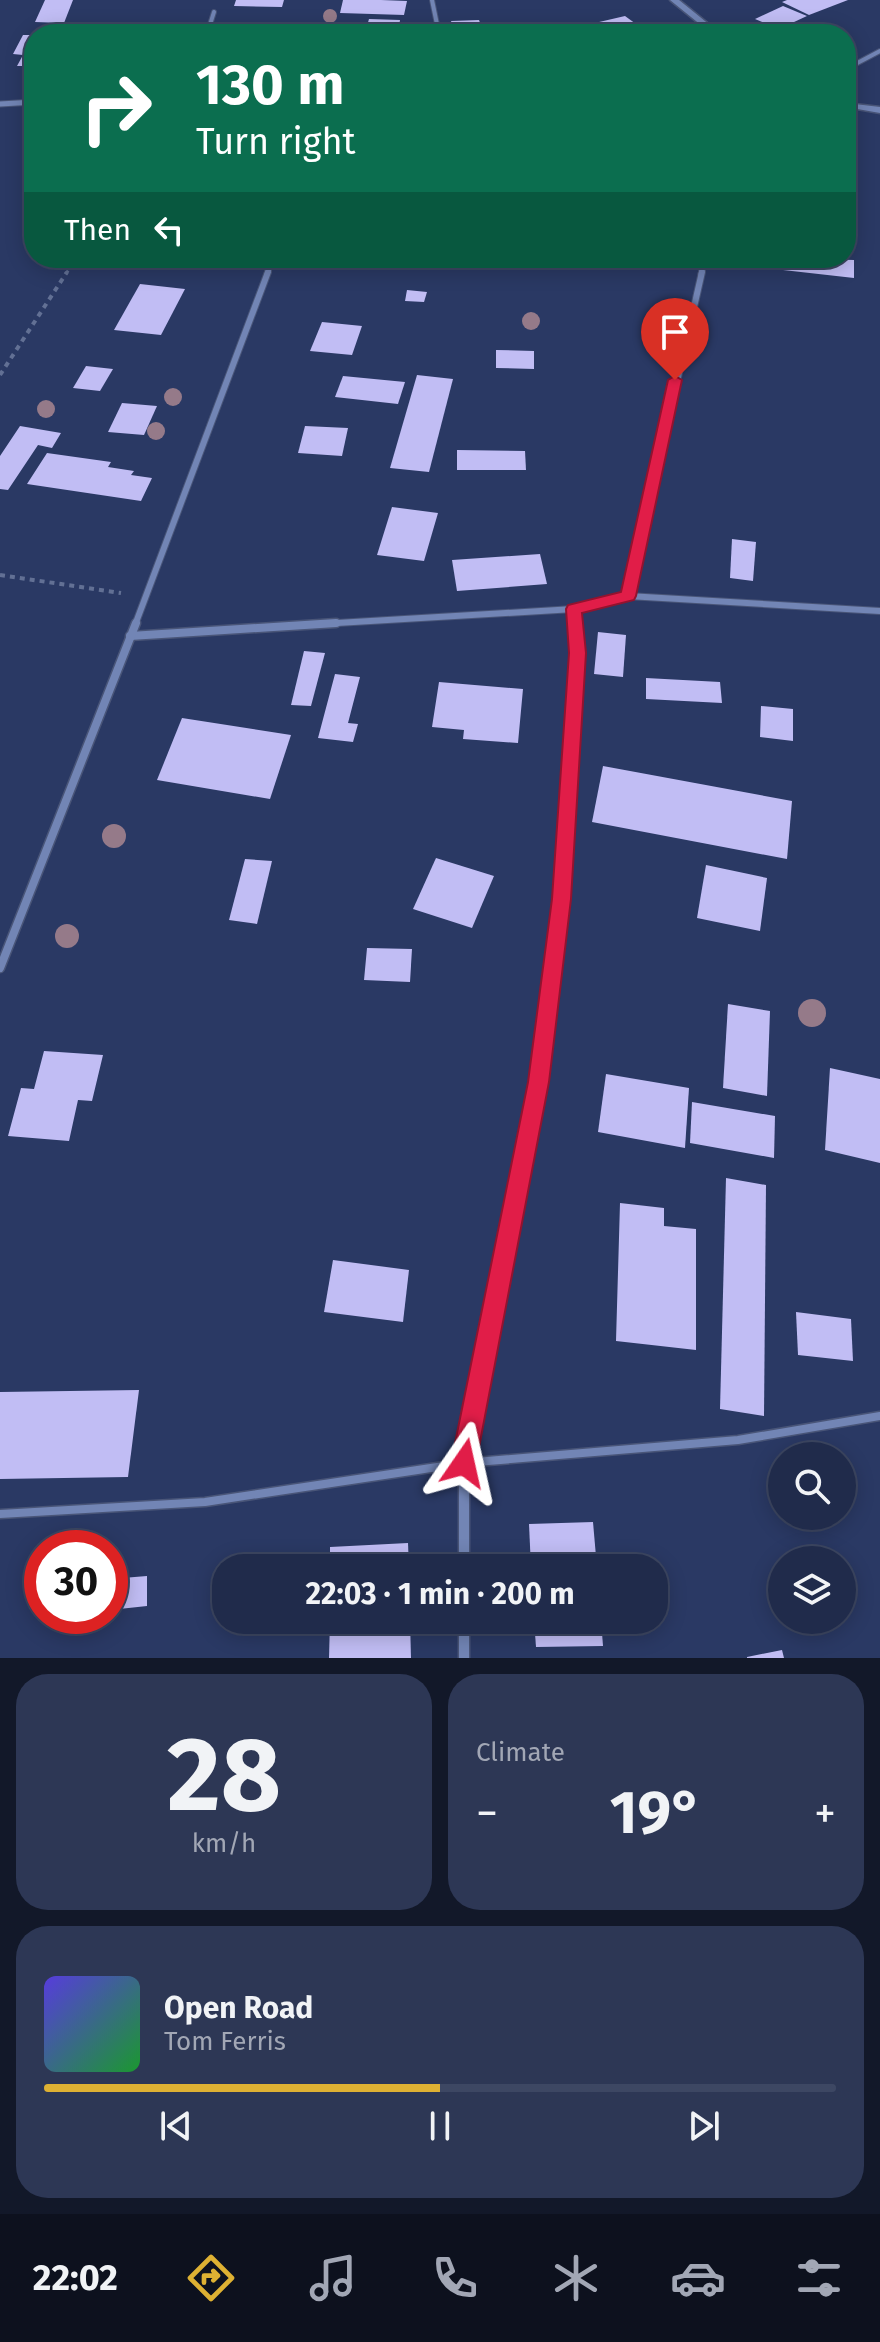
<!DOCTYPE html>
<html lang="en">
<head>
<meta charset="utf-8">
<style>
	:root { --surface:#202b4b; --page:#2d3755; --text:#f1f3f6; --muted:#a2a7b5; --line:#3d4763; --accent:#deb133 }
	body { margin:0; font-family:"Fira Sans",sans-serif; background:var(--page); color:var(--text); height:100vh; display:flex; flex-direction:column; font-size:30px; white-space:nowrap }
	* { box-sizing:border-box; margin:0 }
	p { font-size:26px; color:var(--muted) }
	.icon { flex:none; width:44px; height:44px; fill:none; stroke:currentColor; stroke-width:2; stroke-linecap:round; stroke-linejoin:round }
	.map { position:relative; height:1658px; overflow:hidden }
	.side { display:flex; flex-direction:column; gap:16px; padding:16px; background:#121829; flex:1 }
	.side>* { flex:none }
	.top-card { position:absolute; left:24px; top:24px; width:832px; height:244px; border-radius:32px; box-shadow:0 4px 20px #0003,0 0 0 2px var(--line); background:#0b6e4f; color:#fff; overflow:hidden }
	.fabs { position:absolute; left:768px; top:1442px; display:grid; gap:16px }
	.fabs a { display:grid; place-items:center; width:88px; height:88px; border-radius:50%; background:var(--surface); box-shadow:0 4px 20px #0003,0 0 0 2px var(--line); font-size:40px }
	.speed { position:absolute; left:24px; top:1530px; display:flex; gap:16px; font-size:40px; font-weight:700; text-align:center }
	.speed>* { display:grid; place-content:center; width:104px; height:104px; border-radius:50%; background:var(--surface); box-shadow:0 4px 20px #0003,0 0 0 2px var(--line); line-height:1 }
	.speed .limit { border:12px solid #d22; background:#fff; color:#111 }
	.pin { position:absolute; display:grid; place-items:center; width:68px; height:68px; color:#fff; margin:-82px -34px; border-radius:50% 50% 50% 0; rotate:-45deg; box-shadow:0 0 8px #0007 }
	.pin .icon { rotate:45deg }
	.me { position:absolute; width:88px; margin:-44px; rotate:11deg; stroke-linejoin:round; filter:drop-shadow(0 0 6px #0008) }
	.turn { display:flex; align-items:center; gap:28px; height:168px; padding:0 40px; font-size:36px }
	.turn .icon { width:104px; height:104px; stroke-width:2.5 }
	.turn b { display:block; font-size:56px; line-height:68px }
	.then { display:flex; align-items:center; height:76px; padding:0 40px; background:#0003; gap:16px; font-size:30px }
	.big { font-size:60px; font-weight:700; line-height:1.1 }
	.side .tile { flex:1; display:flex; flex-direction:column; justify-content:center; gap:12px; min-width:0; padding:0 28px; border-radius:32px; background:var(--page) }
	.side .dial { align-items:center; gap:0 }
	.dial b { font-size:104px; line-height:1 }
	.song { display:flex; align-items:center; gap:24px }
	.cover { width:96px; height:96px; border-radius:12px; background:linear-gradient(135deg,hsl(250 70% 55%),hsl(130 70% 35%)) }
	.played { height:8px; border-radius:4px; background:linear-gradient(90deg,var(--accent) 50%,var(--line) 50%) }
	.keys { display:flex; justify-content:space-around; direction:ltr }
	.heat { display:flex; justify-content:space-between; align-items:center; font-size:44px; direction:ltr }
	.side .tiles { flex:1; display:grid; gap:16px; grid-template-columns:1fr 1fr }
	.tile:last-child { grid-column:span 2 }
	.trip { position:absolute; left:212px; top:1554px; width:456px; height:80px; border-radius:32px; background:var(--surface); box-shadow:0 4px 20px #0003,0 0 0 2px var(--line); font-weight:700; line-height:80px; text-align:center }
	.dock { display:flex; height:128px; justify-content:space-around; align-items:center; background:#0d111e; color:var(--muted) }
	.dock .icon { width:56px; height:56px }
	.dock .current { color:var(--accent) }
	.dock b { font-size:36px; color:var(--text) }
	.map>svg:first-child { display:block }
</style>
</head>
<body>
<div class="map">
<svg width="880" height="1658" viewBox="0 0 880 1658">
	<rect width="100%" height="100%" fill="#2a3964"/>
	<g fill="#c1bdf4">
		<path d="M45,0h28l-9,23 -29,-1z"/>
		<path d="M236,0h48l-2,7 -48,-1z"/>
		<path d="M343,0h38l26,1 -3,14 -64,-2z"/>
		<path d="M787,0h61l-39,15 -27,-13z"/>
		<path d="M783,6l24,10 -28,13 -24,-10z"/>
		<path d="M625,16l11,8 -44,10h-16l-7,-5z"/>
		<path d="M369,19l31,1 -1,7 -32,-1z"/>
		<path d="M479,20l3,8 -28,1 -3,-8z"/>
		<path d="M530,22l13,12h-48l-4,-4z"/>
		<path d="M39,27h25l-3,7h-26z"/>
		<path d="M23,35h11v31h-17l6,-11 -10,-1z"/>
		<path d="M784,258l70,2v18l-71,-8z"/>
		<path d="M140,284l45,5 -24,46 -47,-5z"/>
		<path d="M407,290l20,2 -3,10 -19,-1z"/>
		<path d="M322,322l40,4 -10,29 -42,-4z"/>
		<path d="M496,350l38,1v18l-38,-1z"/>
		<path d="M86,366l27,3 -13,22 -27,-3z"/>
		<path d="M417,375l36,4 -24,93 -39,-4z"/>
		<path d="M343,376l62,6 -7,22 -63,-7z"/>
		<path d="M122,403l35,3 -13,29 -36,-3z"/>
		<path d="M20,426l41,7 -9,15 -14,-3 -30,45 -8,-1v-33z"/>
		<path d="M305,426l43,2 -6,28 -44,-3z"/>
		<path d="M457,450l68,1 1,19h-69z"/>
		<path d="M47,453l64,9 -3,5 26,4 -3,4 21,3 -11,23 -114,-17z"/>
		<path d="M392,507l46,6 -14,48 -47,-6z"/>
		<path d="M732,539l24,3 -3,39 -23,-3z"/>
		<path d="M540,554l7,30 -90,7 -5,-31z"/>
		<path d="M598,632l28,3 -3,42 -29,-3z"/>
		<path d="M304,651l21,2 -14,53 -20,-1z"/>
		<path d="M335,674l25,3 -12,46 10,1 -5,18 -35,-4z"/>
		<path d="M646,678l74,4 2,21 -76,-4z"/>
		<path d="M439,682l84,7 -5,54 -55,-4 1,-9 -32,-3z"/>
		<path d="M761,706l32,3v32l-33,-4z"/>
		<path d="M182,718l109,17 -21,64 -113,-19z"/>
		<path d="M603,766l189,35 -5,58 -195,-37z"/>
		<path d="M436,858l58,18 -22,52 -59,-19z"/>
		<path d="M245,859l27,2 -15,63 -28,-4z"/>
		<path d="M706,865l61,13 -7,53 -63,-13z"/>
		<path d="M367,948l45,1 -2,33 -46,-2z"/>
		<path d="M728,1004l42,7 -3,85 -44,-8z"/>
		<path d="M44,1051l59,4 -11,46 -14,-1 -9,41 -61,-5 13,-48 13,1z"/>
		<path d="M830,1068l50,11v84l-55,-13z"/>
		<path d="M606,1074l83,14 -4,60 -87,-16z"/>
		<path d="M692,1102l83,14 -1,42 -84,-15z"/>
		<path d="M726,1178l40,7 -2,231 -44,-7z"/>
		<path d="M620,1203l44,5v18l32,3v121l-80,-9z"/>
		<path d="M333,1260l76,10 -6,52 -79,-10z"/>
		<path d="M796,1312l55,7 2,42 -55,-6z"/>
		<path d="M139,1390l-11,87 -128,2v-87z"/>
		<path d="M593,1522l4,46h-66l-2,-44z"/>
		<path d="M408,1543l1,25h-79v-21z"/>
		<path d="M42,1575v31l-13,3v-31z"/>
		<path d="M147,1576v30l-37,4v-31z"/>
		<path d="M330,1620h80l1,38h-82z"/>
		<path d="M534,1620h67l2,26 -67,1z"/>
		<path d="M782,1650l2,8h-37v-1z"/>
	</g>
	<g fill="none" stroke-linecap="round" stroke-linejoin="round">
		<g stroke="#495578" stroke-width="6">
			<g id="service-far1">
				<path d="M432,0l7,34"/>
				<path d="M207,34l7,-22"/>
				<path d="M846,69l34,-18"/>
			</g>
		</g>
		<g stroke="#495578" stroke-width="11">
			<path id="service" d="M0,1514l205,-12 259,-39 274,-23 142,-24"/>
		</g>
		<g stroke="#495578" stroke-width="7">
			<g id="minor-far3">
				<path d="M0,104l34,-2"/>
				<path d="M267,274l6,-16"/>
				<path d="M701,274l4,-16"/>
			</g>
		</g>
		<g stroke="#495578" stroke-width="8">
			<g id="minor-far2">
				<path d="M628,596l74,-324"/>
				<path d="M574,609l54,-13 252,15"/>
				<path d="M135,625l133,-353"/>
				<path d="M303,625l271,-16 1,16"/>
			</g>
		</g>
		<g stroke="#495578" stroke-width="11">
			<g id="minor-far1">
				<path d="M130,636l206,-13"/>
				<path d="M0,968l136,-345"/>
				<path d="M539,1077l23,-178 15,-246 -2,-30"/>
			</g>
		</g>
		<g stroke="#495578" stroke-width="13">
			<g id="minor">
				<path d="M464,1568v-105l75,-388"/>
				<path d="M464,1620v38"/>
			</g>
		</g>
		<g stroke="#495578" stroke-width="3">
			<g id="tertiary">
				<path d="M670,0h9l42,34h-9z"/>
				<path d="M846,103l34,4v6l-34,-6z"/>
			</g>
		</g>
		<path stroke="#627094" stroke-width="3" stroke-dasharray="4 4" stroke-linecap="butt" d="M66,274l10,-16"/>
		<g stroke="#627094" stroke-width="4" stroke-dasharray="5 5" stroke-linecap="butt">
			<path d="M0,375l67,-103"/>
			<path d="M0,575l121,18"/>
		</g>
		<use href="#service-far1" stroke="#7285b5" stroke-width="4"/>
		<use href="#service" stroke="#7285b5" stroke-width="8"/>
		<use href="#minor-far3" stroke="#7285b5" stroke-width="5"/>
		<use href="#minor-far2" stroke="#7285b5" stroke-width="6"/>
		<use href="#minor-far1" stroke="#7285b5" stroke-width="8"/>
		<use href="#minor" stroke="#7285b5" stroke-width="10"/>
		<use href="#tertiary" fill="#7285b5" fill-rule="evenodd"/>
	</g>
	<g fill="#957a89">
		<circle cx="330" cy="16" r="7"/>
		<circle cx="531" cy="321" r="9"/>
		<circle cx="173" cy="397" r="9"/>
		<circle cx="46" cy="409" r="9"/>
		<circle cx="156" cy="431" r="9"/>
		<circle cx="114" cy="836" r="12"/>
		<circle cx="67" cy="936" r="12"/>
		<circle cx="812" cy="1013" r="14"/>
	</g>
	<path fill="#e11d48" stroke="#92132f" stroke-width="2" d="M675,376l7,4 -46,216 -2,4 -52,13 4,40 -15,246 -22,183 -73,381 -3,9 -9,4 -9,-4 -4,-9 77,-381 24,-183 17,-246 -3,-44 2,-4 53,-13 47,-212z"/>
</svg>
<div class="fabs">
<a><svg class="icon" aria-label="search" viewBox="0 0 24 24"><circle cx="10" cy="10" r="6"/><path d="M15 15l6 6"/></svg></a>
<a><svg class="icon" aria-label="layers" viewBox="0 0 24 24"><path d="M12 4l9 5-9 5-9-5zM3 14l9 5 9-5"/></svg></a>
</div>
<div class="speed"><div class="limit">30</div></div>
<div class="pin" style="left:675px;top:380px;background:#d93025"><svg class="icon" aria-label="arrive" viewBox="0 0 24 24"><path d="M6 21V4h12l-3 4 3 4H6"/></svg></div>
<svg class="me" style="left:464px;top:1463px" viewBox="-20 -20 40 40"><path d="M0-17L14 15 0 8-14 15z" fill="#e11d48" stroke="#fff" stroke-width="4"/></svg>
<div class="trip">22:03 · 1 min · 200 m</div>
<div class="top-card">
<div class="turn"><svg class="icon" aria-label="right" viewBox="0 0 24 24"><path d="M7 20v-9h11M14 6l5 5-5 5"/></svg><div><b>130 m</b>Turn right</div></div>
<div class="then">Then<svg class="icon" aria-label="left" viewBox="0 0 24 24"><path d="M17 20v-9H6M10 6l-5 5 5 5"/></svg></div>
</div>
</div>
<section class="side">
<div class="tiles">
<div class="tile dial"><b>28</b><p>km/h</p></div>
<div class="tile"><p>Climate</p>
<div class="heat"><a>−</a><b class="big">19°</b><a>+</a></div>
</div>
<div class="tile">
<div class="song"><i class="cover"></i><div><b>Open Road</b><p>Tom Ferris</p></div></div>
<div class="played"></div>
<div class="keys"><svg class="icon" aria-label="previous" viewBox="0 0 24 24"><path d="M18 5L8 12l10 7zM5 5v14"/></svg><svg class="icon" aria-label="pause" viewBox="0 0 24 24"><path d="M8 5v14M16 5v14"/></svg><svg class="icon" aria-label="next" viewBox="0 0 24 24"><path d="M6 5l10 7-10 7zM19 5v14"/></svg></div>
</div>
</div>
</section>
<nav class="dock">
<b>22:02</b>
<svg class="icon current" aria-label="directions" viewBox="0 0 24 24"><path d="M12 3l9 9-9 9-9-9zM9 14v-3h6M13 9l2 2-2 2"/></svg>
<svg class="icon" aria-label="music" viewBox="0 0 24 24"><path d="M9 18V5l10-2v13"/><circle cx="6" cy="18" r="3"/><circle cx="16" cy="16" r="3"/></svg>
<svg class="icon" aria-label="phone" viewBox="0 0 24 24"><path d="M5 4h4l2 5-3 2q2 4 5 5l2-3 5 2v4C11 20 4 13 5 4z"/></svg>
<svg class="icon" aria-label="climate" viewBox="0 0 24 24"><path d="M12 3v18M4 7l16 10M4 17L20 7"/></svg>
<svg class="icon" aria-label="car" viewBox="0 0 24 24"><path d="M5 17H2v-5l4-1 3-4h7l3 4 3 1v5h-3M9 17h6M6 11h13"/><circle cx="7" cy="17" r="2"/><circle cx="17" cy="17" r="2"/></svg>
<svg class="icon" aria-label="filters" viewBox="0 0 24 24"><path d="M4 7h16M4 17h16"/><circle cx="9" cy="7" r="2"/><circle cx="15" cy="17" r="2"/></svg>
</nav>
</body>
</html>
